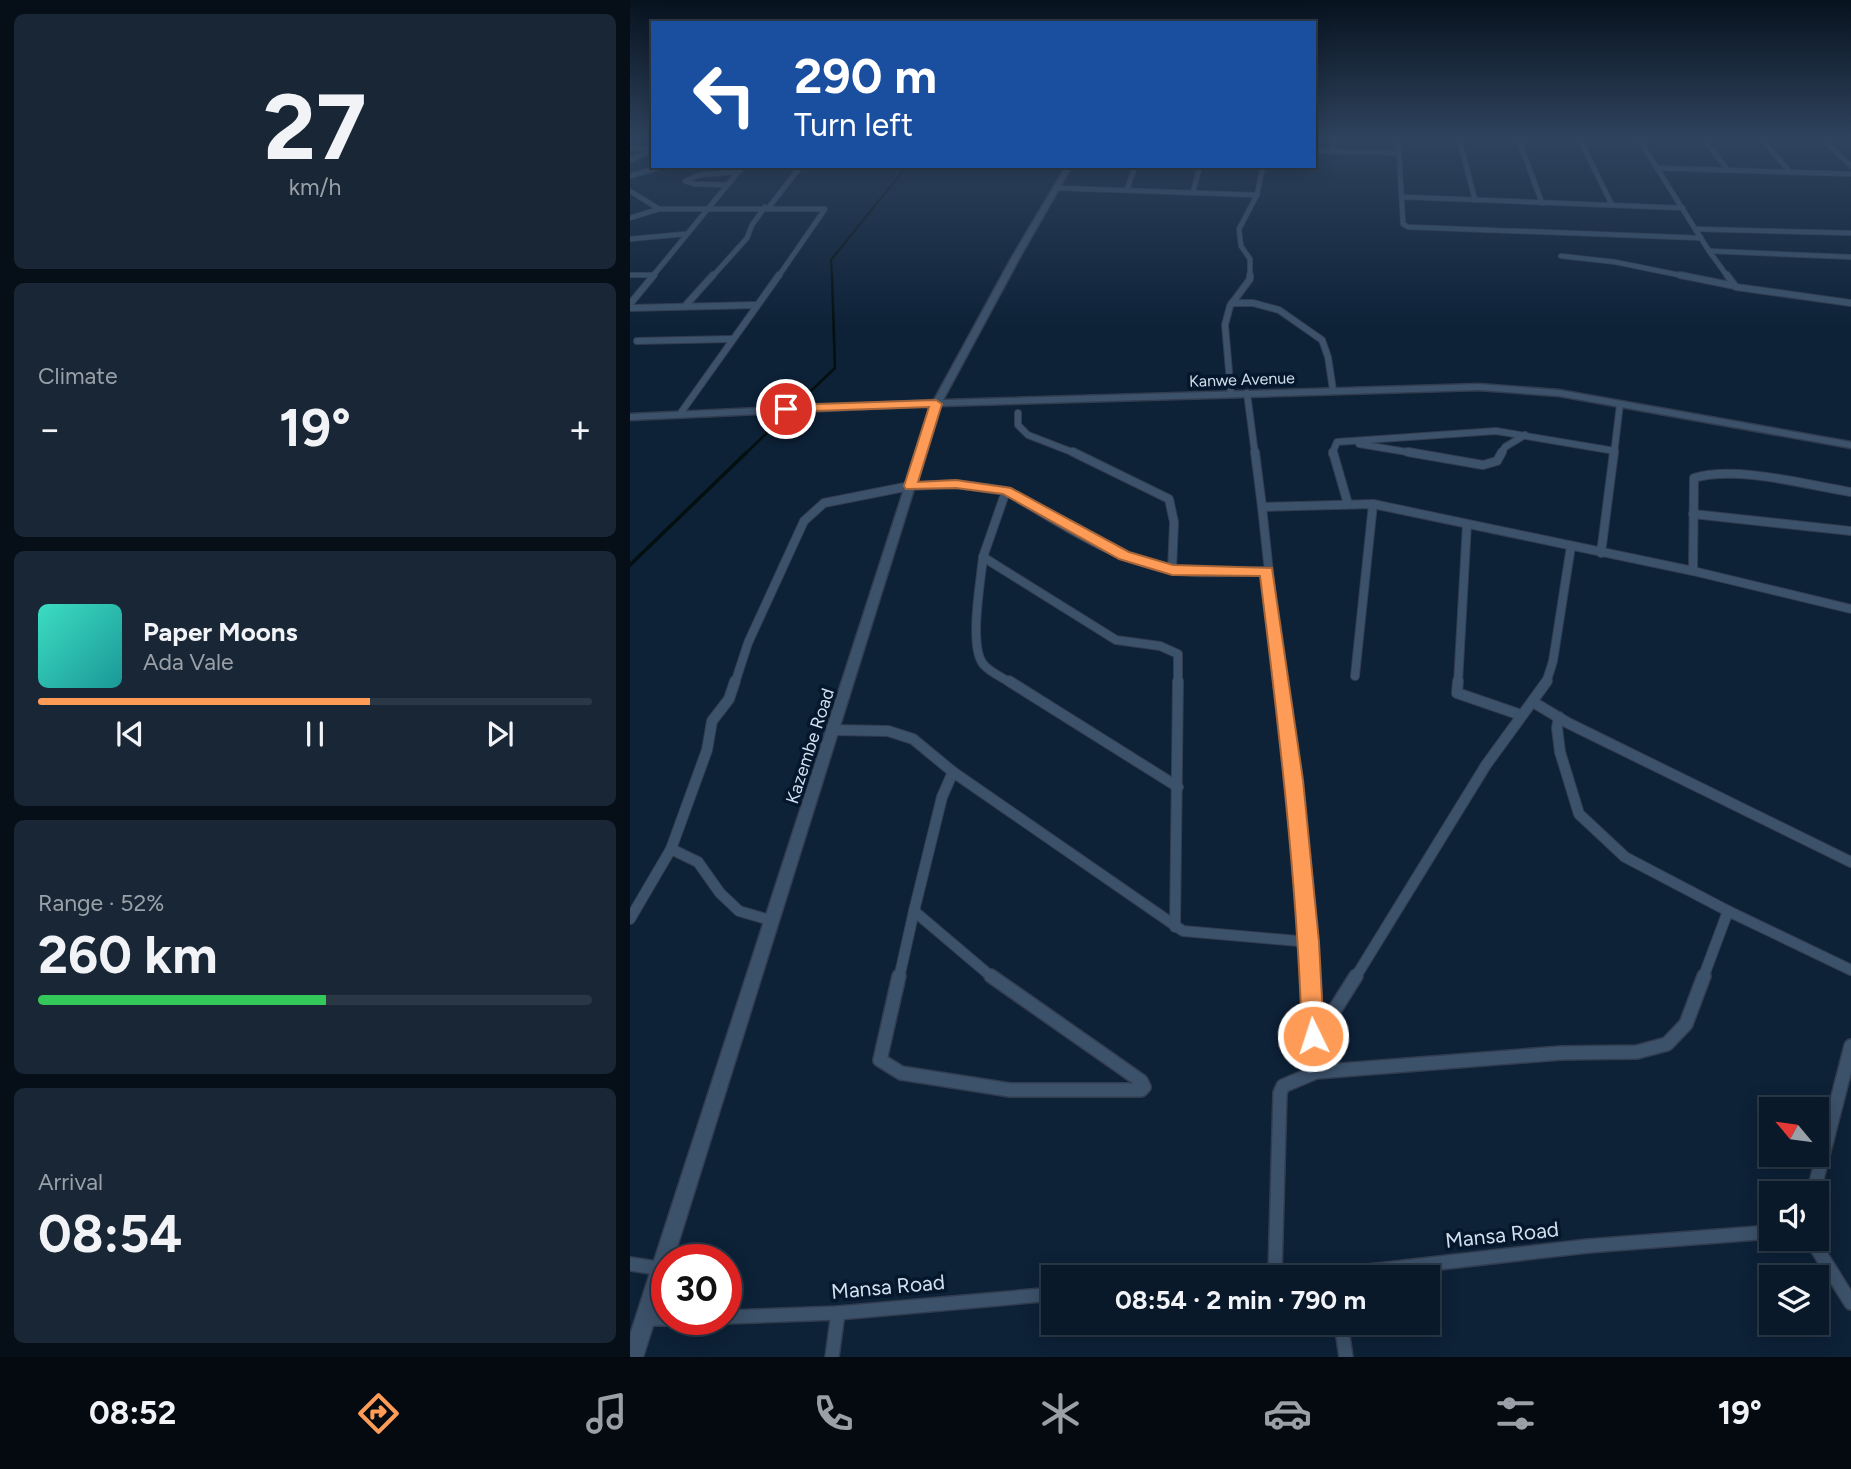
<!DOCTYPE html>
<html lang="en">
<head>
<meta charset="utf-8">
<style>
	:root { --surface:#0a1929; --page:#182635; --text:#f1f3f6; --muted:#99a0a8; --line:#2a3846; --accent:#fe9c57 }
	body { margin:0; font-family:Figtree,sans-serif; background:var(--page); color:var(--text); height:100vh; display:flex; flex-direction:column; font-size:26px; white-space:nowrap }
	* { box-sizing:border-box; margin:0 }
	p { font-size:23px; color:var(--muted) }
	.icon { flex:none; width:38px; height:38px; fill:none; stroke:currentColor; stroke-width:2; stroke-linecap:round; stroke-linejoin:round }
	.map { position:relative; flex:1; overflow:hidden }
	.side { display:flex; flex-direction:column; gap:14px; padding:14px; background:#060e17; width:630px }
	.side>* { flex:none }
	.guide { position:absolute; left:21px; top:21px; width:665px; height:147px; border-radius:0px; box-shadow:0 4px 18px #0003,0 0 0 2px var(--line); background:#1a4fa0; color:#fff; overflow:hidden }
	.needle { width:46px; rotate:299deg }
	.tools { position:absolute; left:1129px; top:1097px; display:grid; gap:14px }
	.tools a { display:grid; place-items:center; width:70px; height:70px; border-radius:0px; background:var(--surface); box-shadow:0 4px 18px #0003,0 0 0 2px var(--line); font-size:35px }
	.speed { position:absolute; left:21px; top:1244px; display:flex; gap:14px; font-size:35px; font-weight:700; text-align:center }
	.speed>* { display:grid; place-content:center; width:91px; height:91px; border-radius:50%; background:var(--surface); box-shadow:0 4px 18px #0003,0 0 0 2px var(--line); line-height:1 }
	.speed .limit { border:10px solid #d22; background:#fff; color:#111 }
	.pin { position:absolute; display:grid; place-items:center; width:60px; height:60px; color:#fff; margin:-30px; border:4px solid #fff; border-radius:50%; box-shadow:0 2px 7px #0007 }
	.me { position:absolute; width:77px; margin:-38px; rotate:356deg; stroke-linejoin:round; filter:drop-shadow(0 0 5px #0008) }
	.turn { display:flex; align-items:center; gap:24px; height:147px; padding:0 28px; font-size:32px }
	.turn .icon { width:91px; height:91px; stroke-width:2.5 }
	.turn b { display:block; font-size:49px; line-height:60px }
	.big { font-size:52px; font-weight:700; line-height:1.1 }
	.side .widget { flex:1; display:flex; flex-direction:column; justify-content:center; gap:10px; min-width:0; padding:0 24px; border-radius:10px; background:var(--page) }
	.side .dial { align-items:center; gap:0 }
	.dial b { font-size:91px; line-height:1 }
	.song { display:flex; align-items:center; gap:21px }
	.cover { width:84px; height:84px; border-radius:10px; background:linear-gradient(135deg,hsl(170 70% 55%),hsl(180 70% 35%)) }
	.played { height:7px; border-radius:4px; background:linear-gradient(90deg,var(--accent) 60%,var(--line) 60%) }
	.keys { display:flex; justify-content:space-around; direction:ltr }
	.heat { display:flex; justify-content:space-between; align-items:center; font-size:38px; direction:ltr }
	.charge { height:10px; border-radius:5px; background:linear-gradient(90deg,#34c759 52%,var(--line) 0) }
	.trip { position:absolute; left:411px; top:1265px; width:399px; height:70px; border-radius:0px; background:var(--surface); box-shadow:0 4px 18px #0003,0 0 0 2px var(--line); font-weight:700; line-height:70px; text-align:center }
	.tabs { display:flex; height:112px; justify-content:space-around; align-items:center; background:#040a10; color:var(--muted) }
	.tabs .icon { width:49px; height:49px }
	.tabs .current { color:var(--accent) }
	.tabs b { font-size:32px; color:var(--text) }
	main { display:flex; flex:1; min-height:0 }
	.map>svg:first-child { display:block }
</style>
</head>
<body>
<main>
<section class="side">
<div class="widget dial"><b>27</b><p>km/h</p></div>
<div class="widget"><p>Climate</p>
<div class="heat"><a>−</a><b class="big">19°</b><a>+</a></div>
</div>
<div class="widget">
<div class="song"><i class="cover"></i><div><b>Paper Moons</b><p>Ada Vale</p></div></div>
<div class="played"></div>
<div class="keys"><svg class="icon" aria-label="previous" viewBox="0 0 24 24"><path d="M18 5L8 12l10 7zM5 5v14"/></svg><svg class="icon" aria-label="pause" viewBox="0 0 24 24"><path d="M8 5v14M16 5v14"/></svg><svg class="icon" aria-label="next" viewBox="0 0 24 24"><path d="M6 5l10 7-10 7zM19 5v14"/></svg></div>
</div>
<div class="widget"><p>Range · 52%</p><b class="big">260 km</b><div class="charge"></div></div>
<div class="widget"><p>Arrival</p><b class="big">08:54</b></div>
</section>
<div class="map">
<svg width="1221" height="1357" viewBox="0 0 1221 1357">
	<rect width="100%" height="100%" fill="#0d2137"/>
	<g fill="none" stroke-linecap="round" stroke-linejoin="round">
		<path stroke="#04100f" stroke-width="2" d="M202,277l-1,-17 76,-94"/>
		<path stroke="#04100f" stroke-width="2.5" d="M115,454l90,-86 -3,-93"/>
		<path stroke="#04100f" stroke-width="3.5" d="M0,565l117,-113"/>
		<g stroke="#323c4f" stroke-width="6">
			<g id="street-far4">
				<path d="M702,138v13"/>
				<path d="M829,138l16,62"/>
				<path d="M888,138l24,65"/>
				<path d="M949,138l33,67"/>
				<path d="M1008,138l71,113 19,26"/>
				<path d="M1073,138l24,31"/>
				<path d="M1131,138l28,33"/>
				<path d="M1192,138l29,28"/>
				<path d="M0,148h17l4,3 -21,9"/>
				<path d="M684,151l85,2 -2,-15"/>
				<path d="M769,153l4,71 5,3 293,11"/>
				<path d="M1027,168l194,6"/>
				<path d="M0,176l34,-10"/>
				<path d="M98,185l-34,-1 -9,-3 14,-6 39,-3"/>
				<path d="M427,188l200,7 6,-29"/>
				<path d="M497,190l8,-24"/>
				<path d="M0,191l29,18"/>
				<path d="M563,192l7,-26"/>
				<path d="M772,197l281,11"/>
				<path d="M139,207l32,-41"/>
				<path d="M0,218l29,-9h166l-47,68"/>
				<path d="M1065,229l156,4"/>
				<path d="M0,239l55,-5"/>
				<path d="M1079,251l142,6"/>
				<path d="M931,256l54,6 74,15"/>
				<path d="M0,275h23"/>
				<path d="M22,277l91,-111"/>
				<path d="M82,277l35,-39 5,-13 13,-18"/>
				<path d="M620,277v-18l-9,-13 -2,-17 18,-34"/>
			</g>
		</g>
		<g stroke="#323c4f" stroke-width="8">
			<g id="street-far3">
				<path d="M1050,275l55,11"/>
				<path d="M1097,275l9,12 115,16"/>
				<path d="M602,303h21l26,7 43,30 6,17 5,33"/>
				<path d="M0,304l24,-29"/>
				<path d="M55,306l28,-31"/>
				<path d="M0,308l127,-3"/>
				<path d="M7,341l94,-2"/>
				<path d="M617,393l8,61"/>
				<path d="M601,394l-6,-69 5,-19 20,-27v-4"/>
				<path d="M388,413v12l10,10 49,19"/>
				<path d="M50,414l99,-139"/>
				<path d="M729,444l60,10"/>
				<path d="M702,454l5,-12 159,-11 119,20"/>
				<path d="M871,454l4,-7 20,-12"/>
				<path d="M984,454l6,-50"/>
			</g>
		</g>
		<g stroke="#323c4f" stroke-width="10">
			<g id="street-far2">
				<path d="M443,452l96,47 5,23 -2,48"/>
				<path d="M625,452l7,55 111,-3 320,67 158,38"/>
				<path d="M703,452l15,52"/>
				<path d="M778,452l75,13 14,-4 5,-9"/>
				<path d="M376,491c54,32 111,72 175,80 28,3 57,0 86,0"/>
				<path d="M632,507l19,176"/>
				<path d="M1063,514l158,17"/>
				<path d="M971,553l13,-101"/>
				<path d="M353,557c-2,23 -15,91 1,108 6,7 19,13 27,18"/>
				<path d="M1063,571l1,-93c42,-13 113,7 157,14"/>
				<path d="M725,676l18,-172"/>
				<path d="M105,683l13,-40 56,-122 20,-18 86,-17 46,-2 50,7 -23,66 133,83 44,6 18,8v29"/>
				<path d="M828,683l9,-159"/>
				<path d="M916,683l7,-22 18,-115"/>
			</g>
		</g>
		<g stroke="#323c4f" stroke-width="12">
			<g id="street-far1">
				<path d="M379,681l169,106"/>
				<path d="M651,681l17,136 13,161"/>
				<path d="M828,681l-1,12 64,22"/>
				<path d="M903,702l35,21 283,139"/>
				<path d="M929,717l-2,11 3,24 19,62 46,43 103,54"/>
				<path d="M203,730l55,1 25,8 40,33 230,159 126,11"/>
				<path d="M41,849l27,13 22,31 19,18 34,10"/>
				<path d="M284,911l79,67"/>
				<path d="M284,911l28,-114 11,-25"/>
				<path d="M0,919l41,-70 36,-99 5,-29 17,-22 6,-18"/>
				<path d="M545,927l3,-246"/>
				<path d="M269,978l15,-67"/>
				<path d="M725,978l131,-213 61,-84"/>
				<path d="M1073,978l25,-67 123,59"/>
			</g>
		</g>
		<g stroke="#323c4f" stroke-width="16">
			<g id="street">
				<path d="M269,976l-19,84 21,13 109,17h131l3,-3 -3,-6 -150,-105"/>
				<path d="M681,976l5,96"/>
				<path d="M681,1014l23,-3 22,-35"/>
				<path d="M1183,1194l38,-148"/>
				<path d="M1181,1239l40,64"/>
				<path d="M0,1264l33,5"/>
				<path d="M645,1274l5,-181 3,-7 33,-14 245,-19 76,-1 30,-8 19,-20 18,-48"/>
				<path d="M609,1278l36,-4 59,1 254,-29 183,-14"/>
				<path d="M96,1317l112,-4 216,-19"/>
				<path d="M16,1319h21"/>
				<path d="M711,1323l5,34"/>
				<path d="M202,1357l6,-44"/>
			</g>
		</g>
		<g stroke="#323c4f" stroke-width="3">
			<path id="secondary" d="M436,166h6l-52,91 -77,143 536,-16 80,6 292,52v6l-292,-52 -80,-6 -539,16 -267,854h-6v22l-24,75h-13v-22l301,-929 -301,14v-6l304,-14 78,-143z"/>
		</g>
		<use href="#street-far4" stroke="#3c526a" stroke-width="4.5"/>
		<use href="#street-far3" stroke="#3c526a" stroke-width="6"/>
		<use href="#street-far2" stroke="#3c526a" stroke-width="8"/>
		<use href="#street-far1" stroke="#3c526a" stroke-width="10"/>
		<use href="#street" stroke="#3c526a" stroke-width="13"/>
		<use href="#secondary" fill="#3c526a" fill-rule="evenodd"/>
	</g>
	<linearGradient id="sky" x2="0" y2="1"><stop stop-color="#07121e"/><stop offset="0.42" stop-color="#2f435e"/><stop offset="1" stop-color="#2f435e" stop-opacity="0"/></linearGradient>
	<rect width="1221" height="328" fill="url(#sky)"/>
	<path fill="#fe9c57" stroke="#a56539" stroke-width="2" d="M306,400l6,4 -24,78 38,-2 55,8 118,64 44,13 99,3 31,212 16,162 5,94 -3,7 -8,3 -7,-3 -4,-7c-5,-155 -23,-307 -42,-460l-88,-1 -53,-16 -116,-65 -47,-6 -50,1 -2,-3 25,-79 -143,5 -5,-3 5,-4z"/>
	<g text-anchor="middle" stroke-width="7" stroke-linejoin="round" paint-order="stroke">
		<g font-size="16" fill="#d2dfee" stroke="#04172c">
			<text transform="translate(612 379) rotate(-2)" y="6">Kanwe Avenue</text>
		</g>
		<g font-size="18" fill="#d2dfee" stroke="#04172c">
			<text transform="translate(180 746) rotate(-72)" y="6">Kazembe Road</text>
		</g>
		<g font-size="21" fill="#d2dfee" stroke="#04172c">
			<text transform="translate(872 1235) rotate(-6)" y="7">Mansa Road</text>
			<text transform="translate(258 1287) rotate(-5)" y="7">Mansa Road</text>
		</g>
	</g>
</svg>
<div class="tools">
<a><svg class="needle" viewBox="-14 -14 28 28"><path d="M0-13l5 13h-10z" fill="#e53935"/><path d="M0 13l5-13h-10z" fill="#99a0a8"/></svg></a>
<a><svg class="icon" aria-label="sound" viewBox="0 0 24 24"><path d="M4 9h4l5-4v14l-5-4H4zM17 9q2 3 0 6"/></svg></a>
<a><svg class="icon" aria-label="layers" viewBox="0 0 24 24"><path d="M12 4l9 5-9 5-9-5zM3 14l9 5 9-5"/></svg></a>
</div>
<div class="speed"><div class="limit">30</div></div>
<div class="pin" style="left:156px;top:409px;background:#d93025"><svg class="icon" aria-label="arrive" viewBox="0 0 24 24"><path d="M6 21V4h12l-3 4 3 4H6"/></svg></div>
<svg class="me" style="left:683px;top:1036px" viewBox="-20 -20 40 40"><circle r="17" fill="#fe9c57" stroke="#fff" stroke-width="3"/><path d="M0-11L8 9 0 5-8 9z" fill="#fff"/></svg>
<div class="trip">08:54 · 2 min · 790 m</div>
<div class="guide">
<div class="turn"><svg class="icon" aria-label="left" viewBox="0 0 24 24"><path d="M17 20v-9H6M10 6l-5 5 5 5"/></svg><div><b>290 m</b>Turn left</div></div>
</div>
</div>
</main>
<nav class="tabs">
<b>08:52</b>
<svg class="icon current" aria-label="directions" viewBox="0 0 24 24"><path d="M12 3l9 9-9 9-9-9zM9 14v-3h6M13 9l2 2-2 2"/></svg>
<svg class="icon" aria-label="music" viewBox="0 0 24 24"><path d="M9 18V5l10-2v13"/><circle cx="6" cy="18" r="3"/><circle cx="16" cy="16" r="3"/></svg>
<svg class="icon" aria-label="phone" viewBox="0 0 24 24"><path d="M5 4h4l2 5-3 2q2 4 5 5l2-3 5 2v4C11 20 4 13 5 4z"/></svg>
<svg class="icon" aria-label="climate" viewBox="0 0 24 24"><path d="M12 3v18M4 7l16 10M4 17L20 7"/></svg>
<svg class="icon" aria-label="car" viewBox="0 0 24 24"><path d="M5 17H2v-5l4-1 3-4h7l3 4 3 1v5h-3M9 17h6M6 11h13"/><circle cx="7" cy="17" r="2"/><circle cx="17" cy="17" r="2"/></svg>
<svg class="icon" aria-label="filters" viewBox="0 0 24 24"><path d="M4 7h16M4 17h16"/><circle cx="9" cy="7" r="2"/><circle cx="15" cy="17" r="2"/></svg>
<b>19°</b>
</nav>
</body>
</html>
